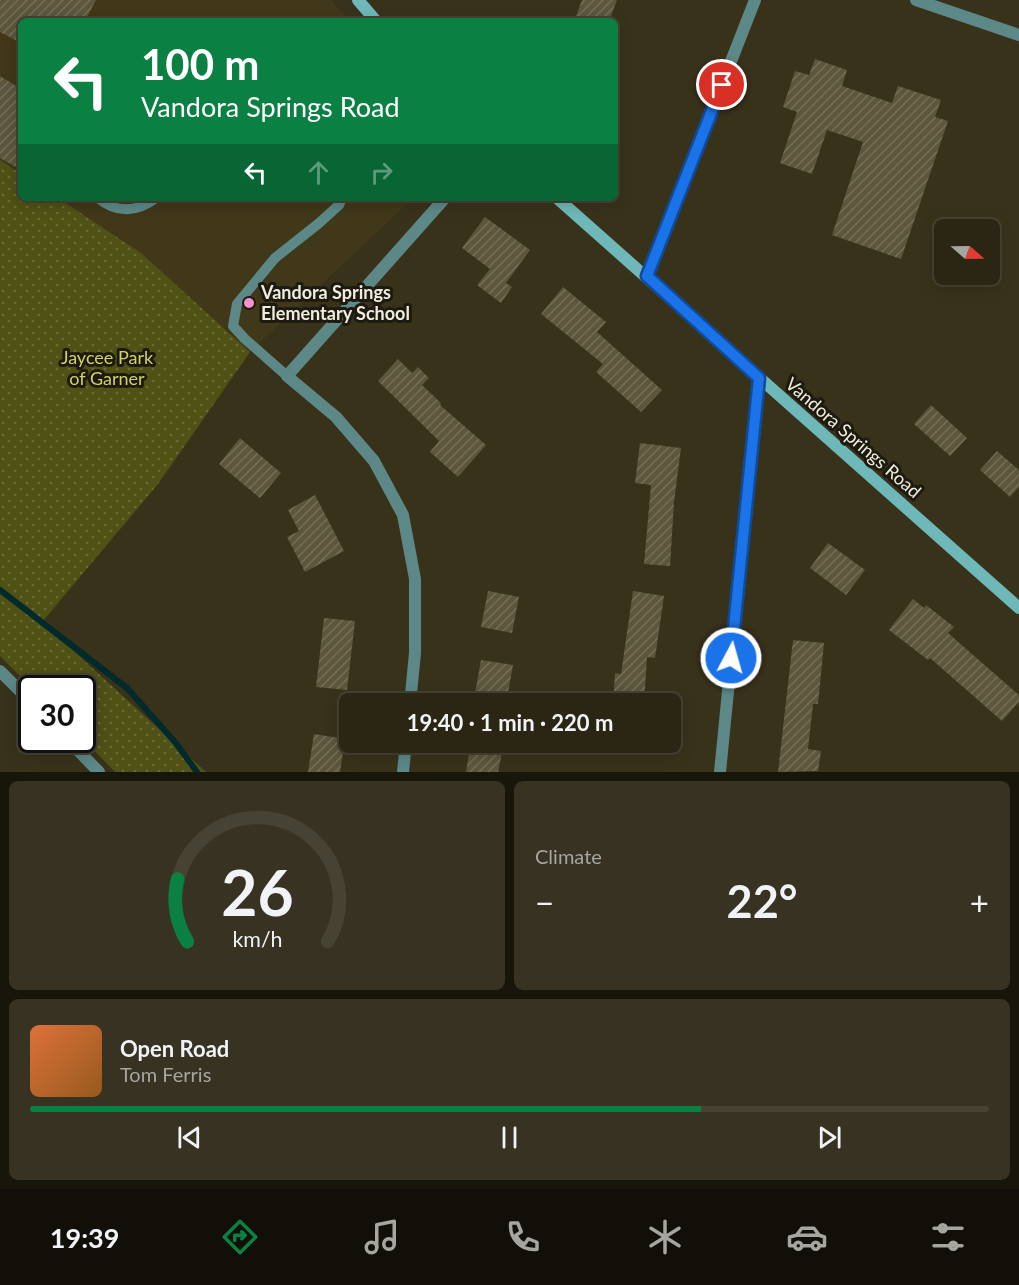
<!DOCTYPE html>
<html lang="en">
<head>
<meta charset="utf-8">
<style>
  :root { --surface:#2b2614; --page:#373222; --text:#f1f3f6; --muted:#a6a5a0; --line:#474334; --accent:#0b8043 }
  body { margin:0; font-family:Lato,sans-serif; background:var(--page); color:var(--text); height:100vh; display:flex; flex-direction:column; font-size:22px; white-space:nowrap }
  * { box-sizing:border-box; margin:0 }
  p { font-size:20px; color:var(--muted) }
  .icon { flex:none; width:33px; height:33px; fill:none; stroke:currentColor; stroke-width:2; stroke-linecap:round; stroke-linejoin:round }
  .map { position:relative; height:772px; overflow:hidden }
  .side { display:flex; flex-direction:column; gap:9px; padding:9px; background:#18150b; flex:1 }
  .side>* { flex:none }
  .guide { position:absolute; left:18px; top:18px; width:600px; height:183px; border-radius:9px; box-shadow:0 3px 15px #0003,0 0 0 2px var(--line); background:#0b8043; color:#fff; overflow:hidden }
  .needle { width:39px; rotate:110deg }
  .tools { position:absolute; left:934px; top:219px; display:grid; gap:12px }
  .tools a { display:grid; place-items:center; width:66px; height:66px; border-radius:9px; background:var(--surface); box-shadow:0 3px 15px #0003,0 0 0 2px var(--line); font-size:30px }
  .speed { position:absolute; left:18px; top:675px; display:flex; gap:12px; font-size:30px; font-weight:700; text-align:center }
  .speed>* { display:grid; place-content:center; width:78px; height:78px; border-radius:50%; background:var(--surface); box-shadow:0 3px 15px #0003,0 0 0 2px var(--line); line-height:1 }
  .speed .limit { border:3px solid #111; border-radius:9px; background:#fff; color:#111 }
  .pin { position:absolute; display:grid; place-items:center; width:51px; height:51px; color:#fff; margin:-26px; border:3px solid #fff; border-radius:50%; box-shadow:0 2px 6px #0007 }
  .me { position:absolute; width:66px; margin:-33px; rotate:6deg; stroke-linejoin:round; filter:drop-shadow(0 0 4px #0008) }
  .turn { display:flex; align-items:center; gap:21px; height:126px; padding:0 24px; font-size:27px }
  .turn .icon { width:78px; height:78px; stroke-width:2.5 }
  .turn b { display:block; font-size:42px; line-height:51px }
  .lanes { display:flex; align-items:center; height:57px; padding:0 24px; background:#0003; justify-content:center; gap:30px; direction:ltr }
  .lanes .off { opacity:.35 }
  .big { font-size:45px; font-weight:700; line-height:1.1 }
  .side .card { flex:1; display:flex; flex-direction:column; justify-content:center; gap:9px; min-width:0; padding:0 21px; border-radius:9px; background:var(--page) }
  .side .dial { align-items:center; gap:0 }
  .dial svg { height:156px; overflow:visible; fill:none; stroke:var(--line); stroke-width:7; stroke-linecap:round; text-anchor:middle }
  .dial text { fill:var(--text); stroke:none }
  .song { display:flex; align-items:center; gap:18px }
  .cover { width:72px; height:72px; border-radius:9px; background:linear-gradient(135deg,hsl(20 70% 55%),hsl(30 70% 35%)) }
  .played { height:6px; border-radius:3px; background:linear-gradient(90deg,var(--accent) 70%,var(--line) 70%) }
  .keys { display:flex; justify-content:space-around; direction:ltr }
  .heat { display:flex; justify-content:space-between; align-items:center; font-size:33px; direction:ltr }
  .side .tiles { flex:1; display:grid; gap:9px; grid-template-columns:1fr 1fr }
  .card:last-child { grid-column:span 2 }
  .trip { position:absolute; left:339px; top:693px; width:342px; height:60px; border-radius:9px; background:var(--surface); box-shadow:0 3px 15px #0003,0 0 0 2px var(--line); font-weight:700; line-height:60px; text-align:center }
  .dock { display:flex; height:96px; justify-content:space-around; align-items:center; background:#110f08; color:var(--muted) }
  .dock .icon { width:42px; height:42px }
  .dock .current { color:var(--accent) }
  .dock b { font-size:27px; color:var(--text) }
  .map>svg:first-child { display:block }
</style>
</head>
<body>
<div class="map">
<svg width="1019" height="772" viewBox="0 0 1019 772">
  <defs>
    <pattern id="park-dots" width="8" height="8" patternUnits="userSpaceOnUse" patternTransform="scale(1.5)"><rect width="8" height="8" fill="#505114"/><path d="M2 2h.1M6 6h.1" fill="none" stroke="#6a6a36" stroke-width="1.8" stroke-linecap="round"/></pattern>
    <pattern id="building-hatch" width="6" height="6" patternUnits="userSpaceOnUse" patternTransform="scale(1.5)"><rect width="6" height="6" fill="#5d563d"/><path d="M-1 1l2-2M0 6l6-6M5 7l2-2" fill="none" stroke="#756e59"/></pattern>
  </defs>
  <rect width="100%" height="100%" fill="#39321b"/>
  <path fill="#413819" d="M0 0H331L349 21H21V174L0 160Z
    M58 198H413L250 352 141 253Z"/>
  <path fill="url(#park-dots)" d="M0 160 21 174V198H58L141 253 250 352 158 484 42 622 206 772H115L83 739 82 688H32L0 656Z"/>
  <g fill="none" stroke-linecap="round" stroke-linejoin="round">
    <path stroke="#012a2c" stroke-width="6" d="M0 590 127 688 175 742 197 772"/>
  </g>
  <path fill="url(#building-hatch)" d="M0 0H96L85 21H21V43L0 32Z
    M582 0H617L609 21H574Z
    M815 59 847 70 842 86 892 103 898 86 941 100 935 117 948 121 901 259 832 235 863 142 827 130 812 174 780 163 797 112 783 107 795 71 809 75Z
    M0 76 21 89V170L0 158Z
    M485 217 530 250 506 283 512 287 501 303 477 285 490 269 462 248Z
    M563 287 606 322 597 332 662 390 641 412 596 372 603 364 541 314Z
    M398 359 412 373 418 367 429 378 422 385 441 403 440 405 486 445 458 477 430 452 439 441 378 381Z
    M931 405 967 438 950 456 914 424Z
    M240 438 281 473 260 498 219 464Z
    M640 443 681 448 674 502 670 566 644 564 651 485 635 483Z
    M997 451 1019 470V487L1010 497 980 470Z
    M315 495 344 551 305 572 287 537 299 531 288 510Z
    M828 543 865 570 846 595 810 568Z
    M488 591 519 597 512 633 481 627Z
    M633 591 664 596 655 658 647 657 644 704H613L615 673 621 674Z
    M913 599 924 608 926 605 954 627 948 633 1019 695V702L1002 721 930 658 928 660 889 630Z
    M324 618 355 621 347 690 316 687Z
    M793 640 824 643 818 704H813L808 749 821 751 818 771 778 772Z
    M481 660 513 665 506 704H473Z
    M314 734 345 739 340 772H308Z
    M470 748 502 753 498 772H466Z"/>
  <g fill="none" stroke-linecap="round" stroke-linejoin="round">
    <path stroke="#5c8888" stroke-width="10" d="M98 198C117 214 137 212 156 198
      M287 376 245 339 233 326 237 304 275 258 318 224 339 205 342 198"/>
    <path stroke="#5c8888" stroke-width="12" d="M916 0 1019 35
      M647 276 755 0
      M0 671 32 703
      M410 704 415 653V579L403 515 374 461 336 417 287 376 445 198
      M68 740 99 772
      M403 772 406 742
      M720 772 759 378"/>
    <path stroke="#6fb8b9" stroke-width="12" d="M358 0 376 21
      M557 198 1019 608"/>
  </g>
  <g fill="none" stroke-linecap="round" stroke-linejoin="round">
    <defs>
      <path id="route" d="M722 85 647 276 759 378 731 658"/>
    </defs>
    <use href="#route" stroke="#114b97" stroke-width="15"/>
    <use href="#route" stroke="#1a73e8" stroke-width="10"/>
  </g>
  <circle fill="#f890cc" stroke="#1d1a10" stroke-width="2" cx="249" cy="303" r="6"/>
  <g text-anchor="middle" stroke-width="6" stroke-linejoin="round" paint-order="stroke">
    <g font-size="18" font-weight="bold" fill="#f1ecde" stroke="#1d1a10" text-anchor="start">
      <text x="261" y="299">Vandora Springs<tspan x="261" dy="21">Elementary School</tspan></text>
    </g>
    <g font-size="18" fill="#d0d361" stroke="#1d1a10">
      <text x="107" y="364">Jaycee Park<tspan x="107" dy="21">of Garner</tspan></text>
    </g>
    <g font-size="18" fill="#f1ecde" stroke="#1d1a10">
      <text transform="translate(853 438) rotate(41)" y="6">Vandora Springs Road</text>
    </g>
  </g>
</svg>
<div class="tools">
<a><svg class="needle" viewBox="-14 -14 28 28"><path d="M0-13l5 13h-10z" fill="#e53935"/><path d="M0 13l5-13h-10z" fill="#a6a5a0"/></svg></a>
</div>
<div class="speed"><div class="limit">30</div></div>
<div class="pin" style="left:722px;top:85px;background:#d93025"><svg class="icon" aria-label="arrive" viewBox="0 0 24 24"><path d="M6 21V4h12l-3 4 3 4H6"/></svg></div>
<svg class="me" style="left:731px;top:658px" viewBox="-20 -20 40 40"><circle r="17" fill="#1a73e8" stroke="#fff" stroke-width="3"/><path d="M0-11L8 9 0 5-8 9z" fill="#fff"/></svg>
<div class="trip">19:40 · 1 min · 220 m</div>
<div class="guide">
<div class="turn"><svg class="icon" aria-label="left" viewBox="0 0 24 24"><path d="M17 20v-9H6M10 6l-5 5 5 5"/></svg><div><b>100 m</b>Vandora Springs Road</div></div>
<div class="lanes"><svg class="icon" aria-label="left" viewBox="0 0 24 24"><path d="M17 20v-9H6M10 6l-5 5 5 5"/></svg><svg class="icon off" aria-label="ahead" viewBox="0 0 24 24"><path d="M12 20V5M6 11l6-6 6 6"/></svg><svg class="icon off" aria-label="right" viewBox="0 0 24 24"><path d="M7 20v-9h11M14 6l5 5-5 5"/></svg></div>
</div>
</div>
<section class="side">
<div class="tiles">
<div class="card dial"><svg viewBox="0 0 100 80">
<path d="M14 69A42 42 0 1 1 86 69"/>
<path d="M14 69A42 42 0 0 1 9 37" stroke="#0b8043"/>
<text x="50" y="56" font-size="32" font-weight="700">26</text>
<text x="50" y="72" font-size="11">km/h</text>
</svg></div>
<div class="card"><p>Climate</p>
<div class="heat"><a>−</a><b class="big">22°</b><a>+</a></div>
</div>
<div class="card">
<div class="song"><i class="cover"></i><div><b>Open Road</b><p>Tom Ferris</p></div></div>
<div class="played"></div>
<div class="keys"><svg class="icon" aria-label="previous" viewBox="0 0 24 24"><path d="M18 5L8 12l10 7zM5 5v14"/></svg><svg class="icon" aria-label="pause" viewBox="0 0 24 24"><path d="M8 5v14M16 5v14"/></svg><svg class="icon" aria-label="next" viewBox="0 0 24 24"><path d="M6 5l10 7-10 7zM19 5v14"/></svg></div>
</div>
</div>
</section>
<nav class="dock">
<b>19:39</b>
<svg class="icon current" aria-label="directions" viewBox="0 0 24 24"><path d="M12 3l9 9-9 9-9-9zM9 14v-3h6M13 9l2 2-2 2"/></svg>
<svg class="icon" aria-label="music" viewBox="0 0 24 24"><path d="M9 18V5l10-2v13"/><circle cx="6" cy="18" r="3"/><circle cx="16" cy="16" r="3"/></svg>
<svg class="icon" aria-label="phone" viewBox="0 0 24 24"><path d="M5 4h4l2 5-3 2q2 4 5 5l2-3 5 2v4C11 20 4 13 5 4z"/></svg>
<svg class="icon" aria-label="climate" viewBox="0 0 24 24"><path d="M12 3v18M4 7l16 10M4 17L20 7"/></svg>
<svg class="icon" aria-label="car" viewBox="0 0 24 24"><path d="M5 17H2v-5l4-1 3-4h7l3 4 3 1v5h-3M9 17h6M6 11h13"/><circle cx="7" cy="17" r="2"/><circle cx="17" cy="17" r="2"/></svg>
<svg class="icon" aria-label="filters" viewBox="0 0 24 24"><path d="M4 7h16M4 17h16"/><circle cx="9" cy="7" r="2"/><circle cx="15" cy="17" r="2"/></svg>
</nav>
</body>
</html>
